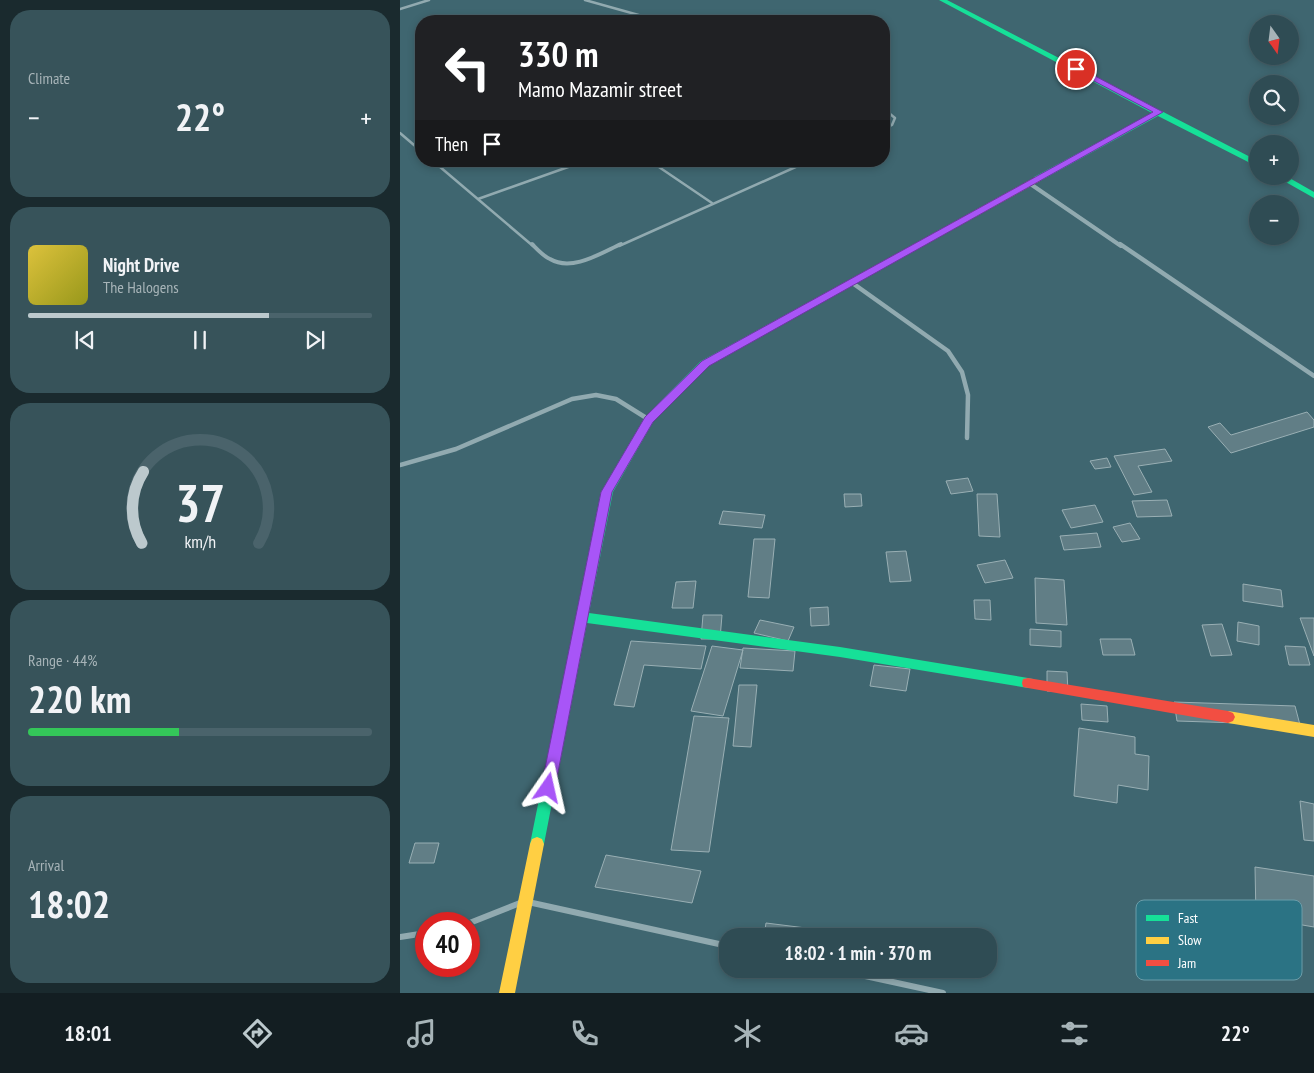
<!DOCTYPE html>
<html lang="en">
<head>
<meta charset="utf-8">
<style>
  :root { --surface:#2f4c54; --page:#37535a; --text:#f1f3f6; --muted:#a7b4b8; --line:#4a636b; --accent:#bcc9cd }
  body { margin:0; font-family:"PT Sans Narrow",sans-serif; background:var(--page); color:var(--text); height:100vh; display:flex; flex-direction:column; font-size:19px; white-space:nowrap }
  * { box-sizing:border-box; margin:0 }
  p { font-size:16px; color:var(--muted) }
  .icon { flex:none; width:28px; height:28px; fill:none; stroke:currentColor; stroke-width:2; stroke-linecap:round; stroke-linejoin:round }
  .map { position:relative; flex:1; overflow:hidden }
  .panel { display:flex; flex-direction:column; gap:10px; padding:10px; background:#1a2a2e; width:400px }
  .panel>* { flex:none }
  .hud { position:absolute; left:15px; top:15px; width:475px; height:152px; border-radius:20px; box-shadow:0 2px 8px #0003,0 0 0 1px var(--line); background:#202124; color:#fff; overflow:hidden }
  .needle { width:32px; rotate:166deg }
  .tools { position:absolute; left:849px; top:15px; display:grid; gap:10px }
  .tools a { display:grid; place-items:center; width:50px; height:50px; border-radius:50%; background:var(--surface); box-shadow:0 2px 8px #0003,0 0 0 1px var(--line); font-size:25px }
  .speed { position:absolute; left:15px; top:912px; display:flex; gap:10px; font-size:25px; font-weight:700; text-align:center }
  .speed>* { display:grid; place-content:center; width:65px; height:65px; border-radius:50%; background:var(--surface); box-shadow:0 2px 8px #0003,0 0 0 1px var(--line); line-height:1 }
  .speed .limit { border:8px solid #d22; background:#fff; color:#111 }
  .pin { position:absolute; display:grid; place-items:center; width:42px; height:42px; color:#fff; margin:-21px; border:2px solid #fff; border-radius:50%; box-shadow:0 1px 5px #0007 }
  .me { position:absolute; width:55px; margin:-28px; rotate:11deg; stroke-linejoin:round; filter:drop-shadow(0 0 4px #0008) }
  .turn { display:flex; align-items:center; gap:18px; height:105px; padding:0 20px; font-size:22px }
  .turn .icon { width:65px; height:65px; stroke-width:2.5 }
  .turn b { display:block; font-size:35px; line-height:42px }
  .then { display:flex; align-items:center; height:48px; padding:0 20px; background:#0003; gap:10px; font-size:19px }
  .big { font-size:38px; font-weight:800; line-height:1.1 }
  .panel .card { flex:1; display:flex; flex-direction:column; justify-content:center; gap:8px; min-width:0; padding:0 18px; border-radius:20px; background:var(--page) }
  .panel .dial { align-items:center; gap:0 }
  .dial svg { height:130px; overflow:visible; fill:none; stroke:var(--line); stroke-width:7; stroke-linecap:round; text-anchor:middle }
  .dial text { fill:var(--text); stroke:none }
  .song { display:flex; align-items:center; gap:15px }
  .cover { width:60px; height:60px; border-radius:8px; background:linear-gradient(135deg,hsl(50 70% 55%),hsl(60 70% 35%)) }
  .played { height:5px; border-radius:2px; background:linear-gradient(90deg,var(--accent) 70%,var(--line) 70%) }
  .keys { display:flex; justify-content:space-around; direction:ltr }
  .heat { display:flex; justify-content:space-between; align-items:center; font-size:28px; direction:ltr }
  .charge { height:8px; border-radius:4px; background:linear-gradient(90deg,#34c759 44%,var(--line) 0) }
  .trip { position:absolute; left:319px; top:928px; width:278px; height:50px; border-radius:20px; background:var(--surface); box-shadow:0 2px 8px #0003,0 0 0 1px var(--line); font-weight:800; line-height:50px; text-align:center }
  .tabs { display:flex; height:80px; justify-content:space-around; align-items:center; background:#131e22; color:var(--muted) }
  .tabs .icon { width:35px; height:35px }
  .tabs .current { color:var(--accent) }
  .tabs b { font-size:22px; color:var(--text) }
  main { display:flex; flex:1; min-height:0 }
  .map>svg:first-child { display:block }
</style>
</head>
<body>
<main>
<section class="panel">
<div class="card"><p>Climate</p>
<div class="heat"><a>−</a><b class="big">22°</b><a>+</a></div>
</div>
<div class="card">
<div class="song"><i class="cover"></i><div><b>Night Drive</b><p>The Halogens</p></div></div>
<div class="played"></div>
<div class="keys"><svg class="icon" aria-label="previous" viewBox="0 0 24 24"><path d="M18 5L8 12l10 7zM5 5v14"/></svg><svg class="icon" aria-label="pause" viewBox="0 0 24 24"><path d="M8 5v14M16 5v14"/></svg><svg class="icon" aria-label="next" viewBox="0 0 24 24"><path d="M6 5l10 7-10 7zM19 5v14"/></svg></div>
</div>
<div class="card dial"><svg viewBox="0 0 100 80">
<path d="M14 69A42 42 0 1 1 86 69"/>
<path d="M14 69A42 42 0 0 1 15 25" stroke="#bcc9cd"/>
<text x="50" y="56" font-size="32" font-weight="700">37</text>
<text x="50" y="72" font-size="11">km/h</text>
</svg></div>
<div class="card"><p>Range · 44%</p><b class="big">220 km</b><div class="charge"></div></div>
<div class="card"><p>Arrival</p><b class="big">18:02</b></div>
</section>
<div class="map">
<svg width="914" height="993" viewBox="0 0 914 993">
  <rect width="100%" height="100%" fill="#3f6670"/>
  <path fill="#617e86" stroke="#99afb4" d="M907 412 914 420V427L831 453 808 427 820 423 831 435Z
    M765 449 772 461 738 466 752 492 734 495 714 456Z
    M707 458 711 467 695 469 690 461Z
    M568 478 573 491 551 494 546 481Z
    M444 494H461L462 506 445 507Z
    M577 494H597L600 537 579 536Z
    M767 500 772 516 737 517 732 501Z
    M695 505 703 522 671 528 662 510Z
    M323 511 365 515 362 528 319 524Z
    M730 523 740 539 722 542 713 527Z
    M697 533 701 547 664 550 660 536Z
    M354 539H375L369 598 348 597Z
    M506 551 511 581 490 582 486 552Z
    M605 560 613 578 585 583 577 565Z
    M635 578 664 580 667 625 636 623Z
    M296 581 293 608H272L276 582Z
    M843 584 881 590 883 607 843 601Z
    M574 600H590L591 620 575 619Z
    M428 607 429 625 411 626 410 608Z
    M303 615H322L320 639H301Z
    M900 618H914V656Z
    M360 620 394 627 388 641 354 633Z
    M838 622 859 626V645L837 641Z
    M822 624 832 655 811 656 802 625Z
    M630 629 661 631V647L630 645Z
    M700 639H731L735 655H703Z
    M231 641 306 646 301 669 244 665 234 707 214 705Z
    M312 646 343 650 323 716 291 711Z
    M885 646 905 647 910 665H889Z
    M343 648 395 651 393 671 340 668Z
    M474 665 510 669 506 691 470 686Z
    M647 671 667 672 668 692 647 691Z
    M339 685H357L351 747 333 746Z
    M774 702 895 706 900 725 777 721Z
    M681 704 707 706 708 722 682 720Z
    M294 716 329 718 309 852 271 850Z
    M679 728 735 737V754L749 756 748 790 718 785 717 803 674 796Z
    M900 801 914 804V841L904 840Z
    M15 843H39L34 863H9Z
    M206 855 301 871 292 903 195 887Z
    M855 867 914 876V927L856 917Z
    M366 923 430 931 429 936H364Z"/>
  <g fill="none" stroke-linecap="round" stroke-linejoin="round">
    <path stroke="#91aab0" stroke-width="2.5" d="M185 0 260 21
      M0 9 29 0
      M484 109 495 118 492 125 484 129
      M0 133 21 151
      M33 161 133 246
      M250 161 312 203
      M78 199 185 161
      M219 246 409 161"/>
    <path stroke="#91aab0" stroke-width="4" d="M132 244C137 249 143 256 150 259 172 272 201 253 221 244"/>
    <path stroke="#91aab0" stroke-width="4" d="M629 183 721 246"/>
    <path stroke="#91aab0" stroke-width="4.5" d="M720 244 914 376
      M451 282 548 351 562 372 568 395 567 438
      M0 465 56 449 172 399 196 395 216 399 248 419"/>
    <path stroke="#91aab0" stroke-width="6" d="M128 902 328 946
      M67 924 120 903
      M0 937 26 933
      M433 969 543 993"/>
    <path fill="#16e098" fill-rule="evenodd" d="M539 0H547L858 161V167L758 116 640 181H634V177L752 113Z
      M875 176H886L914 192V198Z
      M404 305 409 308 407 310 309 365 253 422 213 492 189 613 440 647 628 678 633 679 634 683 633 687 628 688 440 657 187 623 144 844 142 849 137 851 132 849 130 844 201 492 245 417 301 361Z"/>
    <path fill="#ffcf43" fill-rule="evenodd" d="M637 176 640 177V181L407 310 404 311 399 308Z
      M828 711 914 725V737L828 723 823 721 821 717 823 713Z
      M137 837 142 839 144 844 115 993H99L130 844 132 839Z"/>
    <path fill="#f24e42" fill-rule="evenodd" d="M628 678 828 711 833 713 835 717 833 721 828 723 628 688 623 687 622 683 623 679Z"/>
  </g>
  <path fill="#a855f7" stroke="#6d37a1" d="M673 67H678L763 112 309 366 253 422 212 492 155 788 153 792 148 794 143 792 141 788 201 492 245 417 302 361 753 112 673 70Z"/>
  <rect x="736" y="900" width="166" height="80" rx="8" fill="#2b7384" stroke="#6b9da9" stroke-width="1"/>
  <rect x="746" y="915" width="23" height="6" fill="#16e098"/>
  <rect x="746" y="937" width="23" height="7" fill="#ffcf43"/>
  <rect x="746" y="960" width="23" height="6" fill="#f24e42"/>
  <g font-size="14" fill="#fff">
    <text x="778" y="923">Fast</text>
    <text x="778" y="945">Slow</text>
    <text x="778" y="968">Jam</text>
  </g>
</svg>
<div class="tools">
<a><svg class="needle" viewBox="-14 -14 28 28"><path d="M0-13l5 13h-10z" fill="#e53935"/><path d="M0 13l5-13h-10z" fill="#a7b4b8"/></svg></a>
<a><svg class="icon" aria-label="search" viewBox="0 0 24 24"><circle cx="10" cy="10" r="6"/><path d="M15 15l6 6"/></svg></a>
<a>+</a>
<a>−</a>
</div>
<div class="speed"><div class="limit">40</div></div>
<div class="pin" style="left:676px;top:69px;background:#d93025"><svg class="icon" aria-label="arrive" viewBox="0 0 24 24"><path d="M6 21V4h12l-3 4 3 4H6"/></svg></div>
<svg class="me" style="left:148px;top:788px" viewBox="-20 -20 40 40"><path d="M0-17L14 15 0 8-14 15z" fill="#a855f7" stroke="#fff" stroke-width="4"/></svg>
<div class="trip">18:02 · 1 min · 370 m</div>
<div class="hud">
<div class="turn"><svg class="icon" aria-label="left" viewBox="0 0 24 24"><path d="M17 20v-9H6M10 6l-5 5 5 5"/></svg><div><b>330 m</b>Mamo Mazamir street</div></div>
<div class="then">Then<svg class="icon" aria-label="arrive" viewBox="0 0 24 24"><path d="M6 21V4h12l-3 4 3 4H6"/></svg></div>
</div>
</div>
</main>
<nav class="tabs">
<b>18:01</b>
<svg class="icon current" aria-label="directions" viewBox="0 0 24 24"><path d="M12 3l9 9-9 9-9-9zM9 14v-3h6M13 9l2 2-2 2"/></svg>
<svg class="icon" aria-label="music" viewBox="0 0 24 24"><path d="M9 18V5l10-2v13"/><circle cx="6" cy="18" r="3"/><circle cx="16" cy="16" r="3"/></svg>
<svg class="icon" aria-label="phone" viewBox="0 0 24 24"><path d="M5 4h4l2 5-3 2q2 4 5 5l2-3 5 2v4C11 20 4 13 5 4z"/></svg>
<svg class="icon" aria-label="climate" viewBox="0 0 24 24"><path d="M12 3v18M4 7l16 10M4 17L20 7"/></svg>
<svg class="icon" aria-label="car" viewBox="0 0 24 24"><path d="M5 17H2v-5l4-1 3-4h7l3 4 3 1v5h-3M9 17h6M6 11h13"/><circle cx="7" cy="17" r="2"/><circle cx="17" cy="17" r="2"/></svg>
<svg class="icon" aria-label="filters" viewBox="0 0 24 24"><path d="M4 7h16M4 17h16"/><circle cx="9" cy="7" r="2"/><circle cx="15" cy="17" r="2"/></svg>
<b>22°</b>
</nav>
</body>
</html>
